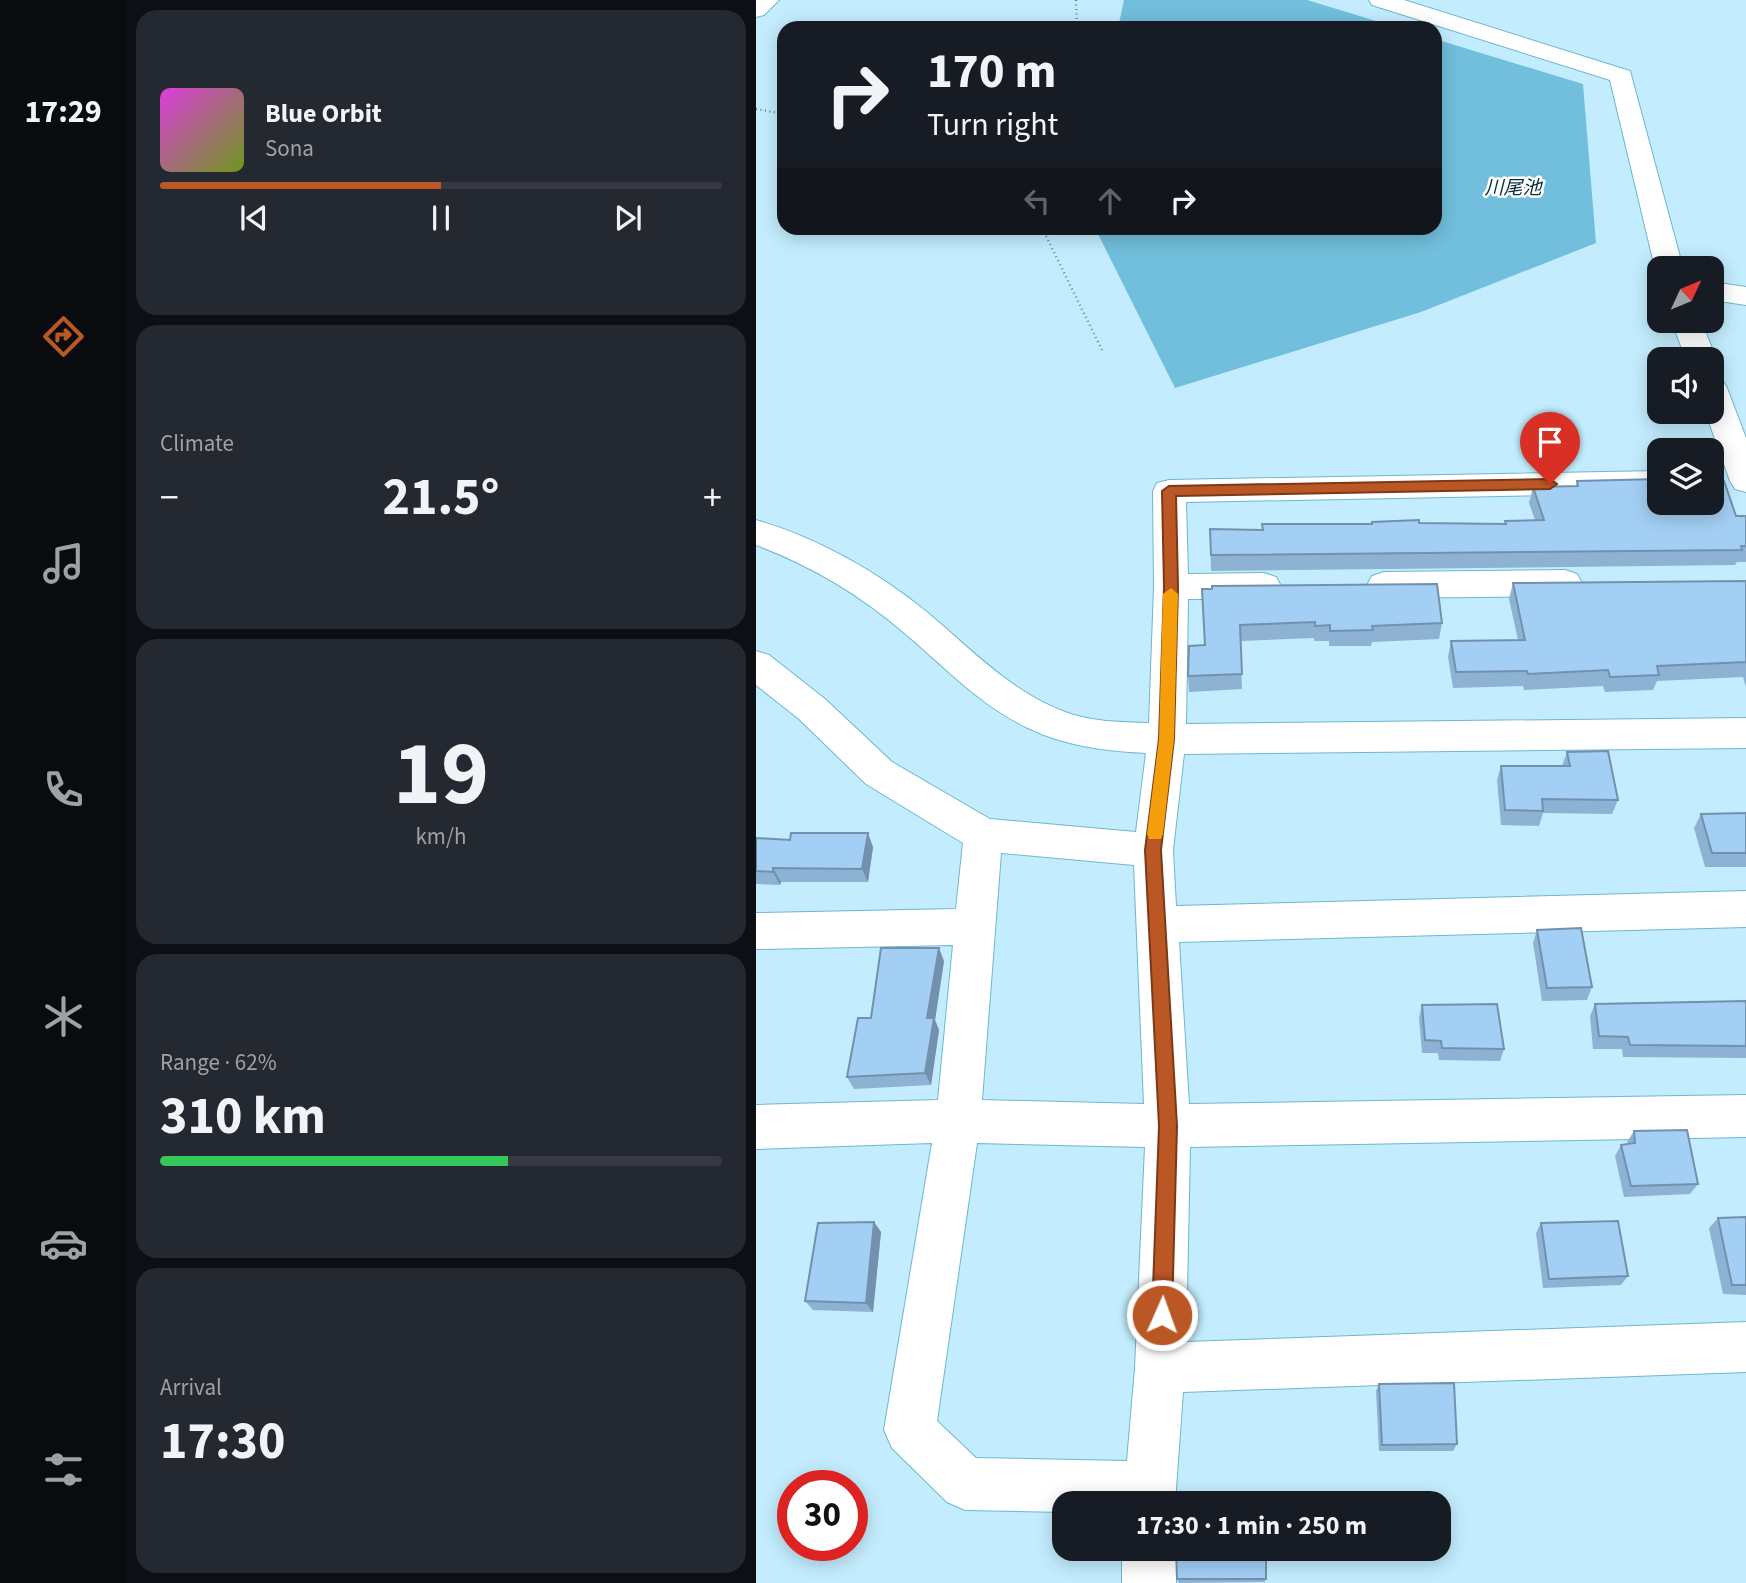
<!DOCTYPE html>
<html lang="en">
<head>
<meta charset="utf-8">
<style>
  :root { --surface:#171b24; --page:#242831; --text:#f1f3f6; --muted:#9ea1a6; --line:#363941; --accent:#bb5724 }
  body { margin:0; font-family:"Source Sans 3","Noto Sans JP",sans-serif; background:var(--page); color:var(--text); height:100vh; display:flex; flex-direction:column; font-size:26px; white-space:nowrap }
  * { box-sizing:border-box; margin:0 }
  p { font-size:23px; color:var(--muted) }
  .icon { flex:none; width:38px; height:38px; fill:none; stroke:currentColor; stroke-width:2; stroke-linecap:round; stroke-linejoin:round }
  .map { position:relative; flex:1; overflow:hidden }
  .panel { display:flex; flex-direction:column; gap:10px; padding:10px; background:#0d0f14; width:630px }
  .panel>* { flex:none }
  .top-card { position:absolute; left:21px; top:21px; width:665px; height:214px; border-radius:21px; box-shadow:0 4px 18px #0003; background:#171b24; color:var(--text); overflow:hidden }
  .needle { width:46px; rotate:46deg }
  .buttons { position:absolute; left:891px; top:256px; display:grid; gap:14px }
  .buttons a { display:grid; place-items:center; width:77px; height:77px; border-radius:14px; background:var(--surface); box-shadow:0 4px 18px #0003; font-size:35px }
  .speed { position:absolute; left:21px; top:1470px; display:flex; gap:14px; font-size:35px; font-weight:700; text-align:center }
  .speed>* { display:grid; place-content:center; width:91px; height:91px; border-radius:50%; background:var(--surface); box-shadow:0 4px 18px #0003; line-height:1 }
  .speed .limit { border:10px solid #d22; background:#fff; color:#111 }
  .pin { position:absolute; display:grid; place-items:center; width:60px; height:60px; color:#fff; margin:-72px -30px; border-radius:50% 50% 50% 0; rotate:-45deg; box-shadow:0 0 7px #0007 }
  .pin .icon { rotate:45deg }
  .me { position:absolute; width:77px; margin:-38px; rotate:2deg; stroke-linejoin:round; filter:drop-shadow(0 0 5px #0008) }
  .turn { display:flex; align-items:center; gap:24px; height:147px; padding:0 35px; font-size:32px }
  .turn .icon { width:91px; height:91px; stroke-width:2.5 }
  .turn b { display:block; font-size:49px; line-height:60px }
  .lanes { display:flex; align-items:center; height:66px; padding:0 35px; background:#0003; justify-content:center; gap:35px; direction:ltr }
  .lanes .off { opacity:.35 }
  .big { font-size:52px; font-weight:700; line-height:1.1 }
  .panel .tile { flex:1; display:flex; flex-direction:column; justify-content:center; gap:10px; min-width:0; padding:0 24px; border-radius:21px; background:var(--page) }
  .panel .dial { align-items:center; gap:0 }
  .dial b { font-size:91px; line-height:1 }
  .song { display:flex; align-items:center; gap:21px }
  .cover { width:84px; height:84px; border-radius:10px; background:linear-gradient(135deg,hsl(300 70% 55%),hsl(80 70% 35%)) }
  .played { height:7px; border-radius:4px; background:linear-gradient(90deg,var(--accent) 50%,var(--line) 50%) }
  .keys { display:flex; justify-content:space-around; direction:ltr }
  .heat { display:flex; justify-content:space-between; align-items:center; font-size:38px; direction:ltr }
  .charge { height:10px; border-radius:5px; background:linear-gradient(90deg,#34c759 62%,var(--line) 0) }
  .trip { position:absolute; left:296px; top:1491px; width:399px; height:70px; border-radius:21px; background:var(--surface); box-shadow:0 4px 18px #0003; font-weight:700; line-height:70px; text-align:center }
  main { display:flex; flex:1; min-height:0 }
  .tab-bar { display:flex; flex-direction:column; width:126px; justify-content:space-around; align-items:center; background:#090b0e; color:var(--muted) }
  .tab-bar .icon { width:49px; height:49px }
  .tab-bar .selected { color:var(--accent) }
  .tab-bar b { font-size:32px; color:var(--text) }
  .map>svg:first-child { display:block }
</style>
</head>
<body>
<main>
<nav class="tab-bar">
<b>17:29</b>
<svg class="icon selected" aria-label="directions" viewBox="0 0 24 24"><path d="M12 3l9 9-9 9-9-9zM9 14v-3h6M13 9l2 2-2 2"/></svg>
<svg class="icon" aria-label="music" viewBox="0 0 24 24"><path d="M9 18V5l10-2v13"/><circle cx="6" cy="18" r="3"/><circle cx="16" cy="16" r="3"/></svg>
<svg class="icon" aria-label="phone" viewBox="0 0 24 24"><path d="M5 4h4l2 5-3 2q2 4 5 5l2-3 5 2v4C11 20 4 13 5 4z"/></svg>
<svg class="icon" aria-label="climate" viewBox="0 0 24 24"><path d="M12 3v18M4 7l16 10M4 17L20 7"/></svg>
<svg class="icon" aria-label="car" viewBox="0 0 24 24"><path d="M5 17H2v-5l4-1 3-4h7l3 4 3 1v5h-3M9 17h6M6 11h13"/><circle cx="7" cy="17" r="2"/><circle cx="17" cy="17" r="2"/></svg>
<svg class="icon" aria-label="filters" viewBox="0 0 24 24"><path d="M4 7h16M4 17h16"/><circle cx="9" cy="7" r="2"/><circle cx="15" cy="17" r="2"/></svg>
</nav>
<section class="panel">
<div class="tile">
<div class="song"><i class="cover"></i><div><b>Blue Orbit</b><p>Sona</p></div></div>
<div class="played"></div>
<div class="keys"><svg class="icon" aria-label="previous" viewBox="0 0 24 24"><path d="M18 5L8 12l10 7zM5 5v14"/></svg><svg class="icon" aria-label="pause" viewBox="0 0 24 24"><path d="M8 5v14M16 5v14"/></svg><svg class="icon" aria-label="next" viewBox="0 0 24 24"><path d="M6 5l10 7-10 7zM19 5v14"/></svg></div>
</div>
<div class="tile"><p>Climate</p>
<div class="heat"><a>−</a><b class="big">21.5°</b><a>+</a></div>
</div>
<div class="tile dial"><b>19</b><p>km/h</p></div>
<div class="tile"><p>Range · 62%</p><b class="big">310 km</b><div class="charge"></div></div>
<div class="tile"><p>Arrival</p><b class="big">17:30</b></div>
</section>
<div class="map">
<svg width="990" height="1583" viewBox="0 0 990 1583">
  <rect width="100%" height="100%" fill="#c3edfe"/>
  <path fill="#71bfdc" d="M368 0H551L643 28H362Z
    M679 39 827 84 840 243 665 312 419 388 339 228H679Z"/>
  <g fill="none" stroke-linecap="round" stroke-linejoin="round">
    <defs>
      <path id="minor" d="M613 0H648L874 71 927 268H903V274L899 268 854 80 616 5Z
        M956 282 990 287V305L956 300Z
        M915 320H945L960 359 956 366V359H930Z
        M956 378 967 381 971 388 990 438V492L979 489 974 481 949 411H956Z
        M903 471V493L430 502 432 574 508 573 520 577 525 586 520 595 508 599H432L430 724 990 718V748L428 754 417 850 420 906 990 891V927L423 942 433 1104 990 1095V1137L434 1147 430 1342 990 1322V1372L427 1392 419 1503H308V1512L209 1510 191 1502 136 1448 128 1430 176 1143 0 1149V1105L182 1100 197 945 0 949V913L200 909 207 843 110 784 43 719 0 685V651L13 655 69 699 136 762 234 819 380 832 390 753C349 751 309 746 272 728 223 705 187 665 146 631 103 594 53 565 0 545V520C62 538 122 572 172 613 215 649 255 692 309 712 335 722 365 722 393 723L398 587 397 491 401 483 413 480ZM245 853 378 865 388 1104 226 1100ZM221 1143 389 1147 379 1368 371 1461 220 1458 181 1421Z
        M809 570 821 574 826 583 821 592 809 596 628 598 616 594 611 585 616 576 628 572Z
        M366 1549H420V1583H366Z"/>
      <path id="major" d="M0 0H23L8 15 0 17Z"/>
    </defs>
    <use href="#minor" stroke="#6eb6d1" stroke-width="2"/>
    <use href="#major" stroke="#6eb6d1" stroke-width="2"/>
    <path stroke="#678a98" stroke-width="2.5" stroke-dasharray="1 3.5" stroke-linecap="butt" d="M320 0 321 28
      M0 109 28 114
      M286 228 347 352"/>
    <use href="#minor" fill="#fff" fill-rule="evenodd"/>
    <use href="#major" fill="#fff" fill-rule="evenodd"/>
  </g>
  <path fill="#8db2d3" d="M821 481 980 516H990V562H981L979 565 455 571 454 529 506 530 616 524V522L749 524V521L779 520 773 503 777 487H820Z
    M990 581V687L987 677 901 681 897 690 849 692 847 686 768 690 767 686 697 688 692 657 695 641 762 640 753 599 757 583Z
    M446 589 686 623 683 639 616 642 615 646H573V641H558V638L484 641 486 689 433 692 432 676 449 645Z
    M811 752 862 800 856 814 787 813 783 826 745 825 741 780 745 766H806Z
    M990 813V867H949L938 828 945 814Z
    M0 838 117 847 112 882H25L24 885 0 884Z
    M781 930 836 987 831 1000 786 1001 777 943Z
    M188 961 179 1020 183 1030 175 1085 98 1089 91 1077 115 1018Z
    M990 1001V1058L867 1057 866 1049H837L834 1016 839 1004Z
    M666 1005 748 1049 744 1061 683 1060 682 1053H666L663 1018Z
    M878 1131 942 1184 934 1194 868 1197 859 1156 865 1145 872 1144 871 1142Z
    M990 1217V1295L967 1294 953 1228 962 1218Z
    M118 1222 125 1232 117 1312 57 1310 49 1301Z
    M785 1223 872 1276 865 1285 787 1288 780 1233Z
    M623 1384 701 1444 697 1451H623L620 1391Z
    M510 1549 509 1582 423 1583 421 1579Z"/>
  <path fill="#7391ac" d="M112 833 117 847 112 882 106 869Z
    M17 868 25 882 24 885 17 872Z
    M183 948 188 961 179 1020 183 1030 175 1085 169 1073 171 1018Z
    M118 1222 125 1232 117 1312 110 1303Z"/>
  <path fill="#a4cff5" stroke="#7391ac" stroke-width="2" d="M903 479V502H956V479L957 482 968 481 980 516H990V546H985L986 550 455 555 454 529 507 530 506 524H616V522L663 520V523L750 524 749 521 788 520 777 487 822 486 821 481Z
    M990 581V662L901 666 903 675 854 677 852 670 772 674 771 671 700 672 695 641 769 640 757 583Z
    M681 584 686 623 616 626 617 630 574 631V625L559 626V622L484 625 486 674 432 676 433 646 449 645 446 589H456V586Z
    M852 751 862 800 786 799 787 811 749 810 745 766H814L811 752Z
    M990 813V853H956L945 814Z
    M35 833H112L106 869 17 868V872L0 871V838L34 840Z
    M825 928 836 987 791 988 781 930Z
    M125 948H183L171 1018H178L169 1073 91 1077 102 1018H115Z
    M990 1001V1046L874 1045 872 1037 843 1036 839 1004Z
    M741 1004 748 1049 686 1048 685 1041 669 1040 666 1005Z
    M931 1130 942 1184 875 1186 865 1145 879 1143 878 1131Z
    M990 1217V1285H976L962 1218Z
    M862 1221 872 1276 793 1279 785 1223Z
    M118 1222 110 1303 49 1301 62 1223Z
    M698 1383 701 1444 626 1445 623 1384Z
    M420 1549H510V1579H421Z"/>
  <path fill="#bb5724" stroke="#7a3917" stroke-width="2" d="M794 479 801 484 794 489 420 496 422 587 418 739 405 850 421 1126 416 1315 413 1322 406 1325 399 1322 396 1315 403 1126 389 850 403 739 408 587 406 491 413 486Z"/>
  <path fill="#f59e0b" d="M415 588 422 594 418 739 407 834 405 839H393L391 834 403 739 407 594Z"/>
  <g text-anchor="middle" stroke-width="5" stroke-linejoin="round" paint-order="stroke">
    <g font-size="19" font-style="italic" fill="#092f3c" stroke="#fff">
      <text x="757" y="194">川尾池</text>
    </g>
  </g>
</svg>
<div class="buttons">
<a><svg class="needle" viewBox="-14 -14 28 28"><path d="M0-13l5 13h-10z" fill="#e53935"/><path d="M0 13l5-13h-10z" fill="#9ea1a6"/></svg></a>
<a><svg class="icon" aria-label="sound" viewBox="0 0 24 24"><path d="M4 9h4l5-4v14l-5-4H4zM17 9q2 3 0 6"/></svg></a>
<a><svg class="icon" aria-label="layers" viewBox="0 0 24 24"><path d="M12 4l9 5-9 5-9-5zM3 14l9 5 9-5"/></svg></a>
</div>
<div class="speed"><div class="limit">30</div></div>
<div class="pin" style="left:794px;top:484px;background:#d93025"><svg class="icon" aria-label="arrive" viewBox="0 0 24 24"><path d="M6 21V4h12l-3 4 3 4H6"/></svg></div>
<svg class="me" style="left:406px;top:1315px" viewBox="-20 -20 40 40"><circle r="17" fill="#bb5724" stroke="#fff" stroke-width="3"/><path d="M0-11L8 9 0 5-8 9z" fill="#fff"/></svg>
<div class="trip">17:30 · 1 min · 250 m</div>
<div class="top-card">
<div class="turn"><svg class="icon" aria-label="right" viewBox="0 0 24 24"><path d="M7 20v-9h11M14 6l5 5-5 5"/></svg><div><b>170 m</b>Turn right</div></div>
<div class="lanes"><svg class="icon off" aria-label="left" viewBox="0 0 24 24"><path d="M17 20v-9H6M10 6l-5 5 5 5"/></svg><svg class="icon off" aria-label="ahead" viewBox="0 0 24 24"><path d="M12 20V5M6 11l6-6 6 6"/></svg><svg class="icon" aria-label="right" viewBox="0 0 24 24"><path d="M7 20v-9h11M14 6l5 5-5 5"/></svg></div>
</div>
</div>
</main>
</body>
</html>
